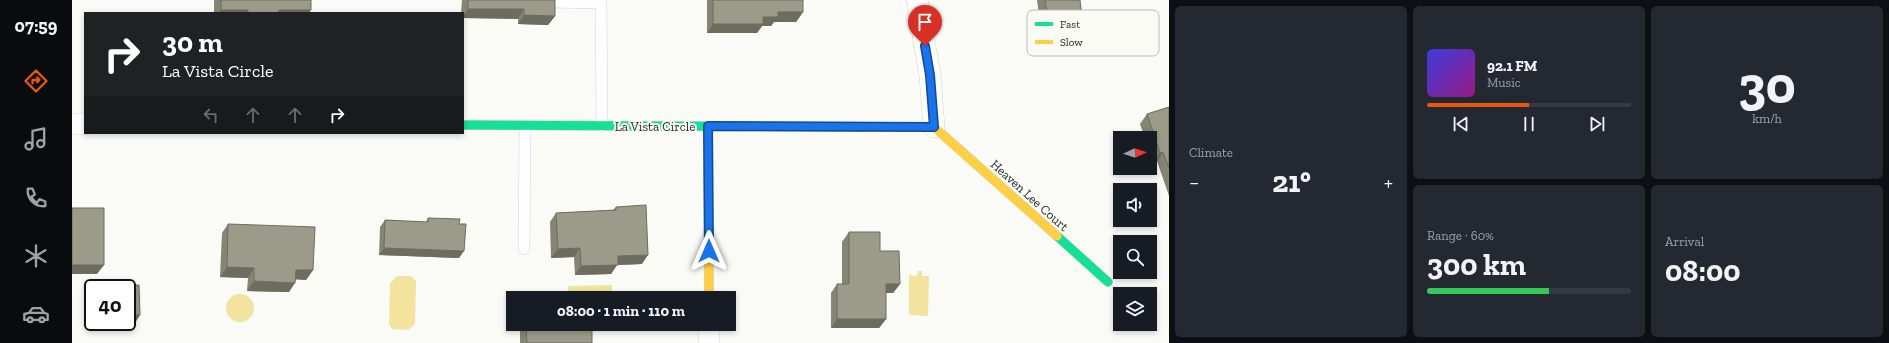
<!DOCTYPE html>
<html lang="en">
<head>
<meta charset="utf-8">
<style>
  :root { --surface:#171b24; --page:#242831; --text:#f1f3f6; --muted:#9ea1a6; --line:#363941; --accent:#ea580c }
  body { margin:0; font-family:"Zilla Slab",serif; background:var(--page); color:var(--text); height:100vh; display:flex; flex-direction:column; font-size:15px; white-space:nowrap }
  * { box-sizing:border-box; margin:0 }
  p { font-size:13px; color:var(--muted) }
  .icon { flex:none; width:22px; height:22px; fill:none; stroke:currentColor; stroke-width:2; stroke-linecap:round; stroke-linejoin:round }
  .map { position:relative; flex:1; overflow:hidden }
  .sheet { display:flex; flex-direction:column; gap:6px; padding:6px; background:#0d0f14; width:720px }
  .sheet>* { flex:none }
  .banner { position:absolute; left:12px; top:12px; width:380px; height:122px; border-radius:0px; box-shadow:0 2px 6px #0003; background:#202124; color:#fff; overflow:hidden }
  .needle { width:26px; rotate:86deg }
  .controls { position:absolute; left:1041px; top:131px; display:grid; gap:8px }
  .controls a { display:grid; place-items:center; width:44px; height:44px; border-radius:0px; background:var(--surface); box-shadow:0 2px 6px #0003; font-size:20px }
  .speed { position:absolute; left:12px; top:279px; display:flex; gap:8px; font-size:20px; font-weight:700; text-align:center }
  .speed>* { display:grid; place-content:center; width:52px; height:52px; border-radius:50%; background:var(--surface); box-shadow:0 2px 6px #0003; line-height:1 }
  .speed .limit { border:2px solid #111; border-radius:6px; background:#fff; color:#111 }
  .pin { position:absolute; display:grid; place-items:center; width:34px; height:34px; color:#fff; margin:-41px -17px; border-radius:50% 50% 50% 0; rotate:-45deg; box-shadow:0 0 4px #0007 }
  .pin .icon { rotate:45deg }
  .me { position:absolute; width:44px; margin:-22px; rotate:0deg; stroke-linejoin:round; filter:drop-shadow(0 0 3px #0008) }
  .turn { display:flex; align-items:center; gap:14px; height:84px; padding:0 12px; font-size:18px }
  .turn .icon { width:52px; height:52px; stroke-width:2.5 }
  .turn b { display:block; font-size:28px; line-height:34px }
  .lanes { display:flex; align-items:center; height:38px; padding:0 12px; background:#0003; justify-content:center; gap:20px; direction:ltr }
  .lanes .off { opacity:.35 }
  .big { font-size:30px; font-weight:700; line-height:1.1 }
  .sheet .widget { flex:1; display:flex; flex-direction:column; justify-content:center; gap:6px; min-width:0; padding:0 14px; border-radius:6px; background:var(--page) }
  .sheet .dial { align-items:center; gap:0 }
  .dial b { font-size:52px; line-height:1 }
  .song { display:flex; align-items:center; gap:12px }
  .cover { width:48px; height:48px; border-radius:6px; background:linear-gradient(135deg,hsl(240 70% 55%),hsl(310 70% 35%)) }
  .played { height:4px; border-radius:2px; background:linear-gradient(90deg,var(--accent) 50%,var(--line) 50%) }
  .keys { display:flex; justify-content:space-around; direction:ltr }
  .heat { display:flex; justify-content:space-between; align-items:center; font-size:22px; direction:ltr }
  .charge { height:6px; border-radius:3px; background:linear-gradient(90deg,#34c759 60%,var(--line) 0) }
  .sheet .tiles { flex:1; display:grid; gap:6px; grid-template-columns:repeat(3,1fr) }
  .widget:first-child { grid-row:span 2 }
  .trip { position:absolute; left:434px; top:291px; width:230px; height:40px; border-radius:0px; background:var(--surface); box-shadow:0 2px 6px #0003; font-weight:700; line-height:40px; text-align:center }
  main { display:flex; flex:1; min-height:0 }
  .dock { display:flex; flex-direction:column; width:72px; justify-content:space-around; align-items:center; background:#090b0e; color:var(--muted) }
  .dock .icon { width:28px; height:28px }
  .dock .active { color:var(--accent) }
  .dock b { font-size:18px; color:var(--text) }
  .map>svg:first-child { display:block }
</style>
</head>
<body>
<main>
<nav class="dock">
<b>07:59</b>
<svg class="icon active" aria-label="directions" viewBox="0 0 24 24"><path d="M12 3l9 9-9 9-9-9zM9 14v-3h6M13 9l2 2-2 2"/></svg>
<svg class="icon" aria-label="music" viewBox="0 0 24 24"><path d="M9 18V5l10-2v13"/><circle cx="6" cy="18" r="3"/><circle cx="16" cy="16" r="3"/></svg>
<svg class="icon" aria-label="phone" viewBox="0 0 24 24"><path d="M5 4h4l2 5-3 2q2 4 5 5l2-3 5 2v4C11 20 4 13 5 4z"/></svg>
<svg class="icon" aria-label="climate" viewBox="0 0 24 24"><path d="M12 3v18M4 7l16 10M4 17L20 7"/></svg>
<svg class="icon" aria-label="car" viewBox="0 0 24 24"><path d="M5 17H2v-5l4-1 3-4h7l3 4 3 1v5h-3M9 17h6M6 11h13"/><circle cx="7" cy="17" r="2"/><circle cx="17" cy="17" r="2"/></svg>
</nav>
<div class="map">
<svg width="1097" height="343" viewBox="0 0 1097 343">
  <rect width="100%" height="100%" fill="#fafaf7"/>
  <path fill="#f2e49e" d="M846 271H850V276H857L856 316 837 315V275L845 276Z
    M325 276H339L344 281 343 324 336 330 320 329 317 324 318 283Z
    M540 285V298H496V286Z
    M154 308a14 14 0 1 1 28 0a14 14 0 1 1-28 0Z"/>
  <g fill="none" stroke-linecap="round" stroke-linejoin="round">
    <defs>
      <path id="lane" d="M477 2 529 3 530 126
        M452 249 453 126"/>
      <path id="street" d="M845 0 858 75 862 127
        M0 124H13
        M637 324V343"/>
      <path id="fast" d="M391 125 795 127
        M985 236 1036 282"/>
      <path id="slow" d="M636 126 637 298
        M795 127H862L985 236"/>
    </defs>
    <use href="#lane" stroke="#d4d4d2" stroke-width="12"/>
    <use href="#street" stroke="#d4d4d2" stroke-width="22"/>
    <use href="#fast" stroke="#d4d4d2" stroke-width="10"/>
    <use href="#slow" stroke="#d4d4d2" stroke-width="10"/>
    <use href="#lane" stroke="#fefefe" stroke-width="11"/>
    <use href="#street" stroke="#fefefe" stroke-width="21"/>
    <use href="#fast" stroke="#16e098" stroke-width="9"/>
    <use href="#slow" stroke="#ffcf43" stroke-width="9"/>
  </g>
  <path fill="#868475" d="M142 0H239L237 13H142Z
    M390 0H483V16L476 25 446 24V19L391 18V13H389Z
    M635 0H731V12L724 22H702L699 26H690L685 33H635Z
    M965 0H1008L1004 26 969 31Z
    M1097 107V196L1085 161 1082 162 1078 152V138H1073L1068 124 1075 114Z
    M544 207 570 264 545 265 539 274 503 275 502 257 479 258 478 222 484 213 541 210Z
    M356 218 387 224V258L307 255 308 227 313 220 354 222Z
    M156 224 241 270 234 280 224 279 217 292 175 291 176 278 148 277 150 233Z
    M777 232 808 251 828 284 821 293H814V319L807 328H759V293L765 284H770V242Z
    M448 324H520V343H448Z"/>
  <path fill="#6d6c5f" d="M396 9H452L446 19 391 18V16Z
    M149 10H176L173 13H146Z
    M207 10H239L237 13H205Z
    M706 12H731L724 22H702L699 26H690L685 33H635L641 24 691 17Z
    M452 15 483 16 476 25 446 24Z
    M1010 17 1004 26 969 31 976 22Z
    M1091 152 1085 161 1082 162 1088 153Z
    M312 248 392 251 387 258 307 255Z
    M508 248 502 257 479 258 486 249Z
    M576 255 570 264 545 265 539 274 503 275 509 266 546 256Z
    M0 265H32L25 274H0Z
    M155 267 182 268 176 278 148 277Z
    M224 270H241L234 280 218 279Z
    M182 281 223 283 217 292 175 291Z
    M814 284H828L821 293H807Z
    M55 315H68L63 323 48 322H55Z
    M765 319H814L807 328H759Z"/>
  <path fill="#9c9a88" stroke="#6d6c5f" d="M149 0H239V10H207V13H176V10H149Z
    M396 0H483V16L452 15V9H396Z
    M641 0H731V12H706V17H691V24H641Z
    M973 0H1008L1010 17 976 22Z
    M1097 107V168L1091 152 1088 153 1075 114Z
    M574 205 576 255 546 256V265L509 266 508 248 486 249 484 213 544 210V207Z
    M0 208H32V265H0Z
    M356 218 388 219 387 224H394L392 251 312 248 313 220 356 222Z
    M156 224 243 227 241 270H224L223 283 182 281V268L155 267Z
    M777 232H808V251H827L828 284H814V319H765V284H777Z
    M67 285 68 315H55V288H47L46 286Z
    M454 324H520V343H455Z"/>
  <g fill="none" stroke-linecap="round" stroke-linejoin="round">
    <defs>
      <path id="route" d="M637 251 636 126 862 127 858 75 853 46"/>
    </defs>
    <use href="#route" stroke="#114b97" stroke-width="10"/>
    <use href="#route" stroke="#1a73e8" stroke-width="7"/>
  </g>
  <g text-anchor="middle" stroke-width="4" stroke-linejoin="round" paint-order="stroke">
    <g font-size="13" fill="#262624" stroke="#fbfbf6">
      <text x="583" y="131">La Vista Circle</text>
      <text transform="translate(958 195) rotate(42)" y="5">Heaven Lee Court</text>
    </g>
  </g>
  <rect x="955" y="10" width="132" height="46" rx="6" fill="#fbfbf6" stroke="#bbbbb7" stroke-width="1"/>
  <rect x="963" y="22" width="18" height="4" fill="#16e098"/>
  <rect x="963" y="40" width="18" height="4" fill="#ffcf43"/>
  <g font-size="11" fill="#262624">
    <text x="988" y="28">Fast</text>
    <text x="988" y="46">Slow</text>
  </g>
</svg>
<div class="controls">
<a><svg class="needle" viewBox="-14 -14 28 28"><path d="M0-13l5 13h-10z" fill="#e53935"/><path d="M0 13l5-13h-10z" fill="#9ea1a6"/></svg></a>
<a><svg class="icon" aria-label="sound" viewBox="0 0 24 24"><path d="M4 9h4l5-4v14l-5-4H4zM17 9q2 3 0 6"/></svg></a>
<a><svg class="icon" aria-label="search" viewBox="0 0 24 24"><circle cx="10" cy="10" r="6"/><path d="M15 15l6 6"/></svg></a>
<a><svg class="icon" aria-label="layers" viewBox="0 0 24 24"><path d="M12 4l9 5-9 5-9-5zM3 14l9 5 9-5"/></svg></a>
</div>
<div class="speed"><div class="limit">40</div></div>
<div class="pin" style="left:853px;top:46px;background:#d93025"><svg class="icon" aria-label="arrive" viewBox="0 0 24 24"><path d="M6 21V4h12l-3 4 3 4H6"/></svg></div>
<svg class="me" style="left:637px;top:251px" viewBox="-20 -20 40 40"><path d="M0-17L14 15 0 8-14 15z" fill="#1a73e8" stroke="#fff" stroke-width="4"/></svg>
<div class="trip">08:00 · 1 min · 110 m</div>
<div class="banner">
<div class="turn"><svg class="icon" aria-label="right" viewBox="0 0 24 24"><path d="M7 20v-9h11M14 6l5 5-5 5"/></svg><div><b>30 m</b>La Vista Circle</div></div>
<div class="lanes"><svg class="icon off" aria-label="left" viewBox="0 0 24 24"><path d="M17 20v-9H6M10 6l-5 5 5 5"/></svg><svg class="icon off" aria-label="ahead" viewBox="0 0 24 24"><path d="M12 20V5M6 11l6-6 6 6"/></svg><svg class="icon off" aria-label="ahead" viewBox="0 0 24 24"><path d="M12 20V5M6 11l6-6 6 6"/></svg><svg class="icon" aria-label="right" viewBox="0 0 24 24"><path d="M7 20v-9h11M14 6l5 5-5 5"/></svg></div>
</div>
</div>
<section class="sheet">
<div class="tiles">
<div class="widget"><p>Climate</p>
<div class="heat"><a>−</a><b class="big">21°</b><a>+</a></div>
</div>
<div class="widget">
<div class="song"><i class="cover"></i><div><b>92.1 FM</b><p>Music</p></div></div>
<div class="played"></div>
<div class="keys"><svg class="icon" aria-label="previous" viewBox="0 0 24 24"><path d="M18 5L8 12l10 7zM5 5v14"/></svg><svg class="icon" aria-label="pause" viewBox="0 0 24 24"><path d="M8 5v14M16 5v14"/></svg><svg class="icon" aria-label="next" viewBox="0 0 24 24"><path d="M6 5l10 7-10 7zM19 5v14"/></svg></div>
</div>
<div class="widget dial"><b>30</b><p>km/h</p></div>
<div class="widget"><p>Range · 60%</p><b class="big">300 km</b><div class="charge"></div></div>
<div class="widget"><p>Arrival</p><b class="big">08:00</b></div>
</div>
</section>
</main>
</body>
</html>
